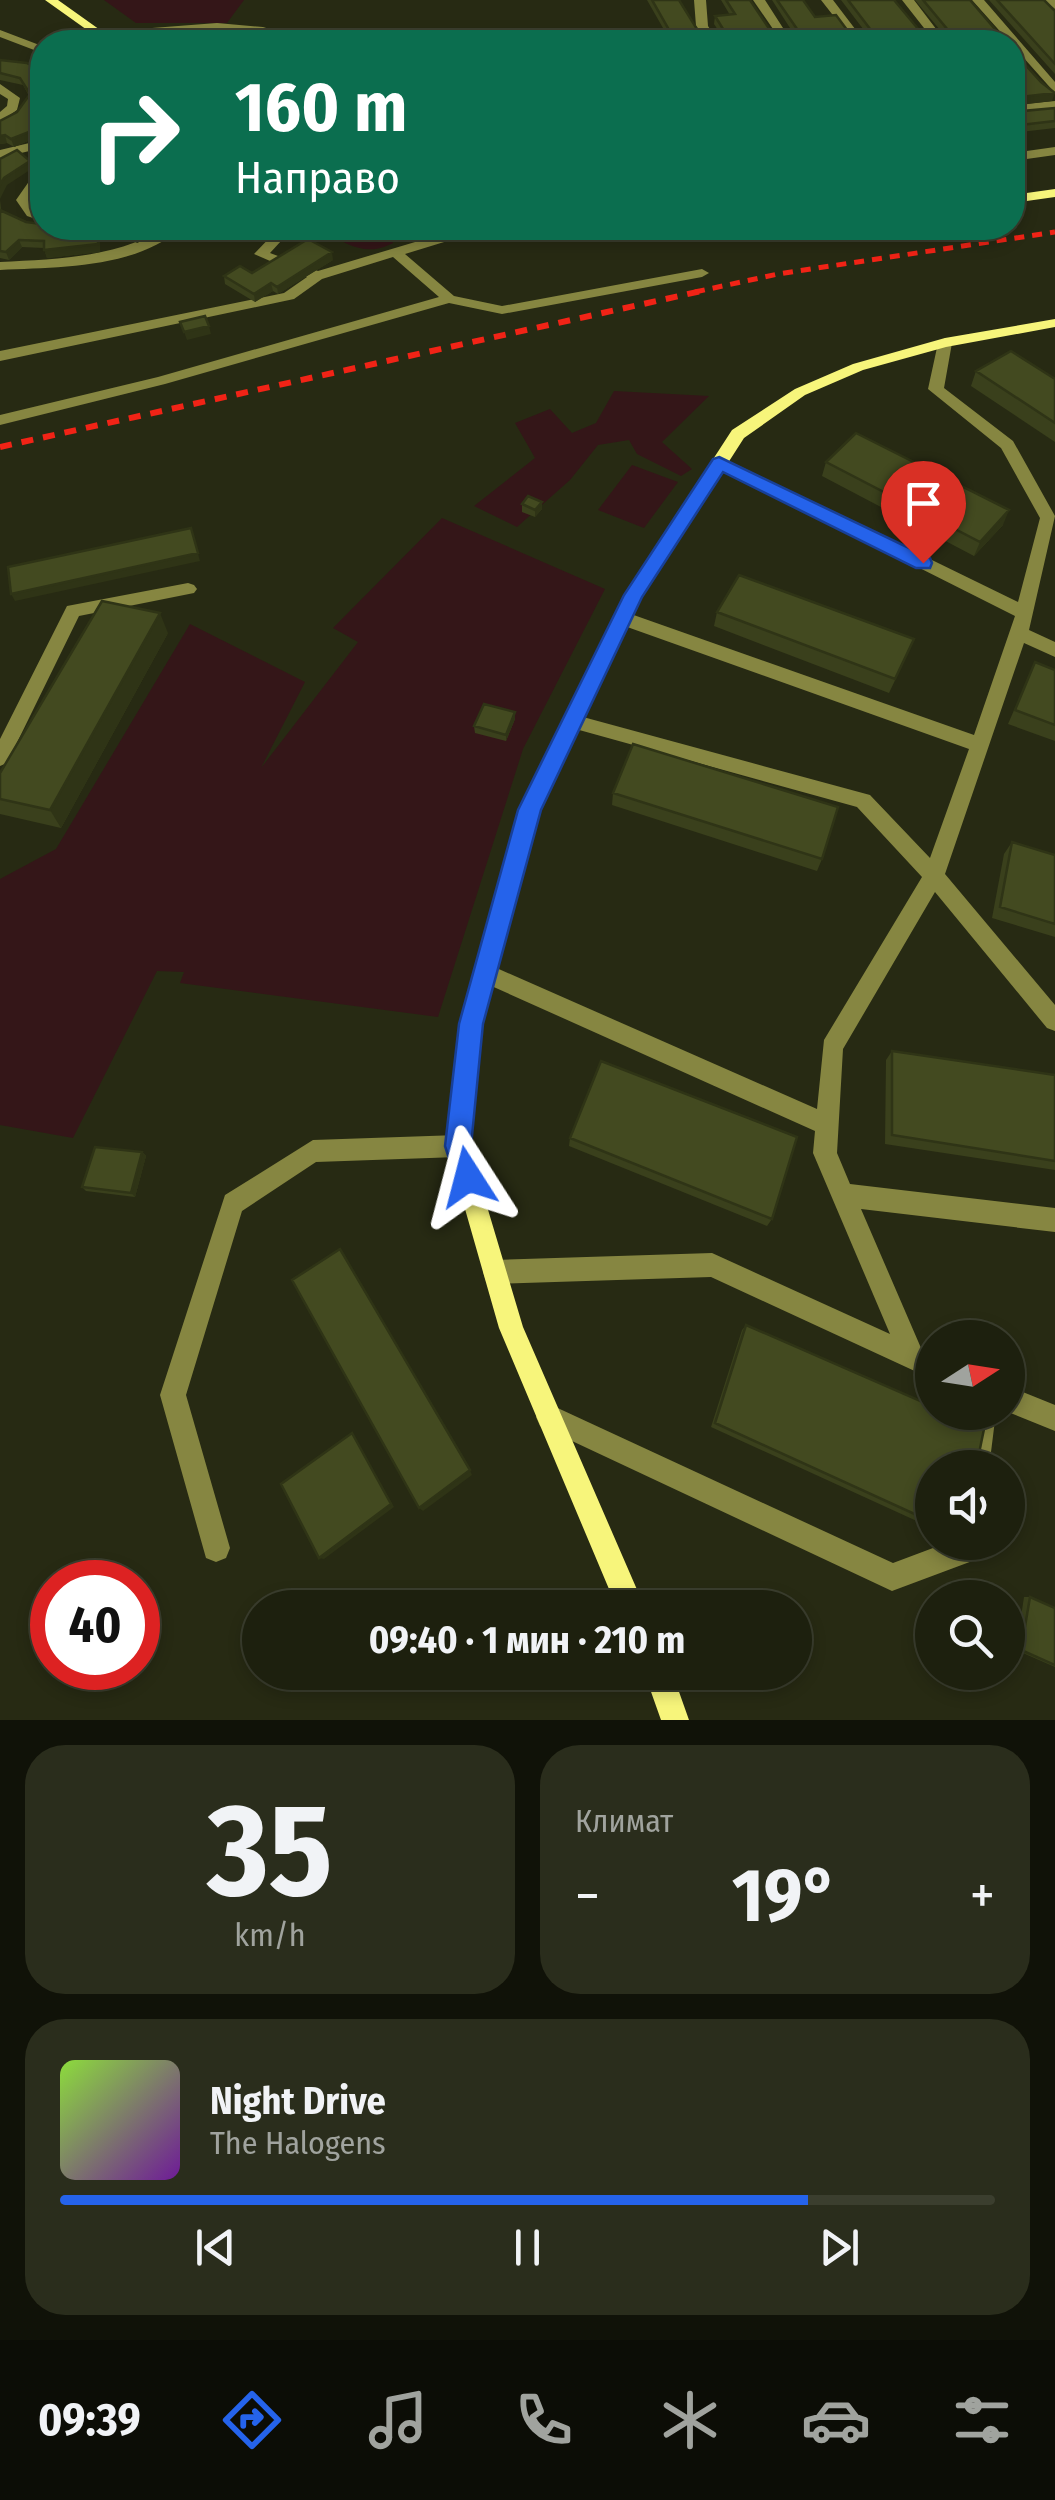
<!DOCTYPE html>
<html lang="ru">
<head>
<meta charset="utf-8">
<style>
  :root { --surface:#1d200e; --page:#2a2d1c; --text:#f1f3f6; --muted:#a0a39e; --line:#3b3e2e; --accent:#2563eb }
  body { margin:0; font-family:"Fira Sans Condensed",sans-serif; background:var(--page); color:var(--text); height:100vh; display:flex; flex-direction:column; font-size:38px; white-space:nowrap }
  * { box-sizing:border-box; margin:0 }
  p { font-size:32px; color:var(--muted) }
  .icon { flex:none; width:55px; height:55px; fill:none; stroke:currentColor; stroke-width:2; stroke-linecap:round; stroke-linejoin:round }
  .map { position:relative; height:1720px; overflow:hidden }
  .panel { display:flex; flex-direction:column; gap:25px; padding:25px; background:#101208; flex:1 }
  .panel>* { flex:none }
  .hud { position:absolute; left:30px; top:30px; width:995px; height:210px; border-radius:40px; box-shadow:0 5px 15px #0003,0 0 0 2px var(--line); background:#0b6e4f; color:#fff; overflow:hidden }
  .needle { width:65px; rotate:78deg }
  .tools { position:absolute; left:915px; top:1320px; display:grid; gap:20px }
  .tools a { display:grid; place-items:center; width:110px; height:110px; border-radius:50%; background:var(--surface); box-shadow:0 5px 15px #0003,0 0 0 2px var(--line); font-size:50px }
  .speed { position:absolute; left:30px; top:1560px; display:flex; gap:20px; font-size:50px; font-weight:700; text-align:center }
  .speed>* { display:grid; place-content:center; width:130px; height:130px; border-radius:50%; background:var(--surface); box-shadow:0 5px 15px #0003,0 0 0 2px var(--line); line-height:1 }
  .speed .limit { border:15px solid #d22; background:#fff; color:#111 }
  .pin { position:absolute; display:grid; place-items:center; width:85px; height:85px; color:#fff; margin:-102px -42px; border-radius:50% 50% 50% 0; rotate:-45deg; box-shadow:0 0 10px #0007 }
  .pin .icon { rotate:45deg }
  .me { position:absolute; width:110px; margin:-55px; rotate:351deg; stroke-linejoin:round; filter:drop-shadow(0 0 8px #0008) }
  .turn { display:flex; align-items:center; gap:35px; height:210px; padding:0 40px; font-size:45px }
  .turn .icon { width:130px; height:130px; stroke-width:2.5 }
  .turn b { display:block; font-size:70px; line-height:85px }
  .big { font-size:75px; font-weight:700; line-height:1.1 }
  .panel .widget { flex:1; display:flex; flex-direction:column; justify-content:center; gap:15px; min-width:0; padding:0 35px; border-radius:40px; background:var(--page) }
  .panel .dial { align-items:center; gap:0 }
  .dial b { font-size:130px; line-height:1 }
  .song { display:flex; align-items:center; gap:30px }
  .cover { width:120px; height:120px; border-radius:15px; background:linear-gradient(135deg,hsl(90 70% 55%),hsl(280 70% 35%)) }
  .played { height:10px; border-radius:5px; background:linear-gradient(90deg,var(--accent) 80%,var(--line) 80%) }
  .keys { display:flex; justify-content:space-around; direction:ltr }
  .heat { display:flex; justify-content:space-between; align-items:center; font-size:55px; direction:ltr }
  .panel .tiles { flex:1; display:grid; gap:25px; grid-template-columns:1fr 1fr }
  .widget:last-child { grid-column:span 2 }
  .trip { position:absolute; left:242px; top:1590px; width:570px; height:100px; border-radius:50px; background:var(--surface); box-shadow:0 5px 15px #0003,0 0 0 2px var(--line); font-weight:700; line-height:100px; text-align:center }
  .tab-bar { display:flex; height:160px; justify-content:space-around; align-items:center; background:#0c0d06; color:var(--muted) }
  .tab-bar .icon { width:70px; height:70px }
  .tab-bar .on { color:var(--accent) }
  .tab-bar b { font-size:45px; color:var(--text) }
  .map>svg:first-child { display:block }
</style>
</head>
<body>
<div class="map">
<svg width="1055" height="1720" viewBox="0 0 1055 1720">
  <rect width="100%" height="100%" fill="#272a13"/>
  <path fill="#341618" d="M104 0H244L227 23H136Z
    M324 228H382L393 237V243C367 257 348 245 325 232Z
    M614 391 709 396 662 442 692 469 681 476 637 454 629 440 598 445 570 480 517 527 474 506 535 458 515 423 550 409 572 433 596 423Z
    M632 465 678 482 644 528 598 510Z
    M442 518 605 589 523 749 438 1017 180 983 184 972 157 971 73 1138 0 1125V879L56 849 190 624 305 682 261 768 358 642 333 628Z"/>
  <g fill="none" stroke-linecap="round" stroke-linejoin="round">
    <path fill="#868641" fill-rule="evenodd" d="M694 0H706L708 26 718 42H708L696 26Z
      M753 0H765L792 42H782Z
      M821 0H833L865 42H854Z
      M902 0H914L946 42H935Z
      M972 0H984L1055 82V93Z
      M1043 0H1055V9Z
      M217 23 263 27 288 35 290 42H279L278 39C220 22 159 33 100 38L94 35 100 32Z
      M0 30 42 46V53L0 37Z
      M0 84 20 98 17 110 0 122V112L7 106 8 99 0 94Z
      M1055 101V109L1012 113V105Z
      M42 140V148L0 158V150Z
      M1055 147V155L1012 161V153Z
      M42 176V185L30 200 42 212V221L27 216 16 200 30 180Z
      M165 228H181C135 269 58 267 0 270V262C57 259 115 258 165 228Z
      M279 228H293L270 253 318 271 462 228H481L480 231 405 254 454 296 502 306 702 269 709 273 702 277 502 314 449 303 165 384 0 425V415L158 377 439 297 393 257 322 279 294 299 0 361V351L284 293 307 277 254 254Z
      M945 338 952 343 944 388 1013 441 1055 516 1029 630 1055 642V657L1024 643 945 874 1055 1005V1031L1047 1028 935 892 843 1049 837 1153 850 1184 1055 1208V1232L861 1209 921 1348 932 1353V1379L711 1277 495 1284 486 1281 483 1272 486 1263 495 1260 712 1253 890 1334 813 1153 815 1131 478 980 474 973 478 966 485 964 492 966 817 1109 824 1040 922 877 857 807 572 728 563 721 572 714 870 795 930 858 969 749 616 623 613 618 622 611 628 613 974 735 1015 616 711 463 719 458 725 459 1018 602 1040 518 1001 448 928 389 938 343Z
      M188 583 194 585 197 589 194 593 79 616 7 763 0 766V739L67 606Z
      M458 1135 466 1138 469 1146 466 1154 458 1157 316 1162 242 1211 186 1395 230 1548 226 1558 216 1562 206 1558 160 1395 225 1195 313 1140Z
      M1008 1386 1055 1405V1431L1008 1412Z
      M549 1404 893 1563 949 1542H979L975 1560 892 1591 540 1426 536 1417 540 1408Z
      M970 1412H996L989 1468H963Z"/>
    <path fill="#f7f57b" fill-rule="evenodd" d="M45 0H58L117 42H104Z
      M1055 189V197L1012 203V195Z
      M461 228H792L785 232 559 236 468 232Z
      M1055 319V327L946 347 863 370 805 395 744 438 642 597 540 809 482 1024 469 1146 523 1327 645 1608H617L499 1328 447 1146 460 1024 520 809 625 595 732 430 795 389 853 364 945 338Z
      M644 1672H672L689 1720H661Z"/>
    <path stroke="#f12316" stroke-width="5" stroke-dasharray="10 8" stroke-linecap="butt" d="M695 292 778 274 1055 232"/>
    <path stroke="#f12316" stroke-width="6" stroke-dasharray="12 10" stroke-linecap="butt" d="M0 447 706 290"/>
  </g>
  <path fill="#3a401c" d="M647 0H679L705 42H671Z
    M721 0H750L778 42H726L714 24 715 16 730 15Z
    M772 0H803L815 17 856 42H799Z
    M841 0H894L929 42H873Z
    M915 0H970L1006 42H950Z
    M989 0H1044L1055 11V74Z
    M0 60 42 70V135L14 147 7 143 0 144V121L17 112 29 96 23 85 0 80Z
    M1055 108V128L1012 133V112Z
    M0 200 1 210 42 228H161L153 235 137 243 116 233 100 239V252L47 258 44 248 22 247 9 260 0 258Z
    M333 260 278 294 273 291 255 302 225 284 224 276 252 273Z
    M976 371 1055 379V442L971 386Z
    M826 462 1003 525 974 556 822 476Z
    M522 504 542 509 535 517 522 512Z
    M717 612 908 653 889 693 714 626Z
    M168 633 61 828 0 814V773Z
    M1035 662 1055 670V741L1008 724Z
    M515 719 506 741 475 733 474 726Z
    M613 793 822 859 817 871 612 805Z
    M1012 842 1055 855V937L992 918 1004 854Z
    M892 1051 1055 1075V1170L885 1144 886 1060Z
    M570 1138 772 1219 767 1226 569 1146Z
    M142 1152 146 1156 135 1197 86 1191 82 1187Z
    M746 1325 932 1468V1528L711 1427 742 1330Z
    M1024 1597H1030L1055 1608V1667L1016 1650Z"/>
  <path fill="#2f3416" d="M1055 93 1052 101 1012 106V98Z
    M42 127V135L14 147 11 139Z
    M5 135 7 143 0 144V136Z
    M30 161 33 168 7 185 0 199V185L4 178Z
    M108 228H115L116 233 100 239V252L47 258 44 250Z
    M150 228H161L153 235 137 243 135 236Z
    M19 240 22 247 9 260 6 252Z
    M332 252 333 260 278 294 277 287Z
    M271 283 273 291 255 302 254 294Z
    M209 326 211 334 187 340 184 332Z
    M542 502V509L535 517V510Z
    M1009 510 1003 525 974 556 980 542Z
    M191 528 200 561 15 601 11 594Z
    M160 613 168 633 61 828 50 810Z
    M515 712V719L506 741V735Z
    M142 1152 146 1156 135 1197 131 1193Z
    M352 1433 394 1507 324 1559 319 1558Z
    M470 1470 472 1475 423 1511 419 1508Z"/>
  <path fill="#434a20" stroke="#2f3416" stroke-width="2.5" d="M652 0H679L705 42H676Z
    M726 0H750L778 42H731L715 16 735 14Z
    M777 0H803L815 17 836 15 856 42H806Z
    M848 0H894L929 42H880Z
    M923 0H970L1006 42H958Z
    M997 0H1044L1055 11V64Z
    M1012 50 1041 82 1055 93 1012 98Z
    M0 60 27 63 42 70V127L11 139 5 135 0 136V121L17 112 30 94 20 78 0 73Z
    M1055 108V121L1012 126V112Z
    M17 150 30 161 4 178 0 185V159Z
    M0 210 26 222 42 224V228H108L98 232V244L44 250V241L19 240 6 252 0 251Z
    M119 228H150L135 236Z
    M308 239 332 252 277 287 271 283 254 294 224 276 240 266 252 273Z
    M205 316 209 326 184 332 180 322Z
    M1011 351 1055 379V423L976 371Z
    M856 433 1009 510 980 542 826 462Z
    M528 496 542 502 535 510 522 504Z
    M191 528 198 553 11 594 8 567Z
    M739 575 914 639 895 679 717 612Z
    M102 601 160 613 50 810 0 799V773Z
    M1035 662 1055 670V725L1015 710Z
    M484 704 515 712 506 735 474 726Z
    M633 744 838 807 822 859 613 793Z
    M1012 842 1055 855V924L1000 907Z
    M892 1051 1055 1075V1161L892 1135Z
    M601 1061 797 1137 772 1219 570 1138Z
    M95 1147 142 1152 131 1193 82 1187Z
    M340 1249 470 1470 419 1508 292 1280Z
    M746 1325 932 1406V1412H947L984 1429 976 1468H932V1522L715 1423Z
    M352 1433 391 1504 319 1558 281 1484Z
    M1030 1597 1055 1608V1665L1021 1650Z"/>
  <path fill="#2563eb" stroke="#184099" stroke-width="2.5" d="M719 457 930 558 932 563 930 568H916L723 472 642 597 541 810 483 1024 471 1146 481 1177 477 1186 468 1190 458 1186 445 1146 459 1024 518 810 624 595 713 459Z"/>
</svg>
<div class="tools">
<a><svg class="needle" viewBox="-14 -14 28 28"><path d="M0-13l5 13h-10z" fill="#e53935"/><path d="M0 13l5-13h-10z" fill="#a0a39e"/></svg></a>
<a><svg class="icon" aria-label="sound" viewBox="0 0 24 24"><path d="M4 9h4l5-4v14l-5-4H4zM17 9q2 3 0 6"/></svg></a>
<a><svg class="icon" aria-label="search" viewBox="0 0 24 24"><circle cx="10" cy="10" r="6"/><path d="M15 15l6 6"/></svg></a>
</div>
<div class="speed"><div class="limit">40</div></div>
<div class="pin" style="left:923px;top:563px;background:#d93025"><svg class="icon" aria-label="arrive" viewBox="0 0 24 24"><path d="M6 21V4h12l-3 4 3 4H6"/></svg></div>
<svg class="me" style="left:468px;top:1177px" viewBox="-20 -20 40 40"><path d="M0-17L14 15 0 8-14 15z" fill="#2563eb" stroke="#fff" stroke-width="4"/></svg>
<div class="trip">09:40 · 1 мин · 210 m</div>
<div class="hud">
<div class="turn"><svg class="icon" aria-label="right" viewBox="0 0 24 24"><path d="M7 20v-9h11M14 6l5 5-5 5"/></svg><div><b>160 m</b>Направо</div></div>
</div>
</div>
<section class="panel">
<div class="tiles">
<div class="widget dial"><b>35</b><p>km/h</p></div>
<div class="widget"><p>Климат</p>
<div class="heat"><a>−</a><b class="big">19°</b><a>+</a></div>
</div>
<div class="widget">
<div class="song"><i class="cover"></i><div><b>Night Drive</b><p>The Halogens</p></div></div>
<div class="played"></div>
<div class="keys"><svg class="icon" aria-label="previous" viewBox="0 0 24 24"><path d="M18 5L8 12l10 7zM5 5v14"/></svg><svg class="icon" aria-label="pause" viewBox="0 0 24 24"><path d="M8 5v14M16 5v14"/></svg><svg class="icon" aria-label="next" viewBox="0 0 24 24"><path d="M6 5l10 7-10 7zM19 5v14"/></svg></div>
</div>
</div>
</section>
<nav class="tab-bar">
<b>09:39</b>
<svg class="icon on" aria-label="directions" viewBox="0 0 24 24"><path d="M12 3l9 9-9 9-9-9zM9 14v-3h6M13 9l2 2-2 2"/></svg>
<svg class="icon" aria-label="music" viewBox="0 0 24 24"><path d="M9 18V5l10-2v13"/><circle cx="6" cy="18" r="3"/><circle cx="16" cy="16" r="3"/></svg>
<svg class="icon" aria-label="phone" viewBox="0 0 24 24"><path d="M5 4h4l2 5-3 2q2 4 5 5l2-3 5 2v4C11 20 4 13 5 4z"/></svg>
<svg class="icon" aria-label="climate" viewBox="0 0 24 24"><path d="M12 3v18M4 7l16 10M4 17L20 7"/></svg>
<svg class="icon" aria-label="car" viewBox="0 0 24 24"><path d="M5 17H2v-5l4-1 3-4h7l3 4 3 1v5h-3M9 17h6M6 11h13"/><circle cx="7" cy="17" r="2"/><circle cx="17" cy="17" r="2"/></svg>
<svg class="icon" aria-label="filters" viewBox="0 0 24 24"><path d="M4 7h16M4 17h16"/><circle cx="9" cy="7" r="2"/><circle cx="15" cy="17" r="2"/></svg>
</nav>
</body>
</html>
